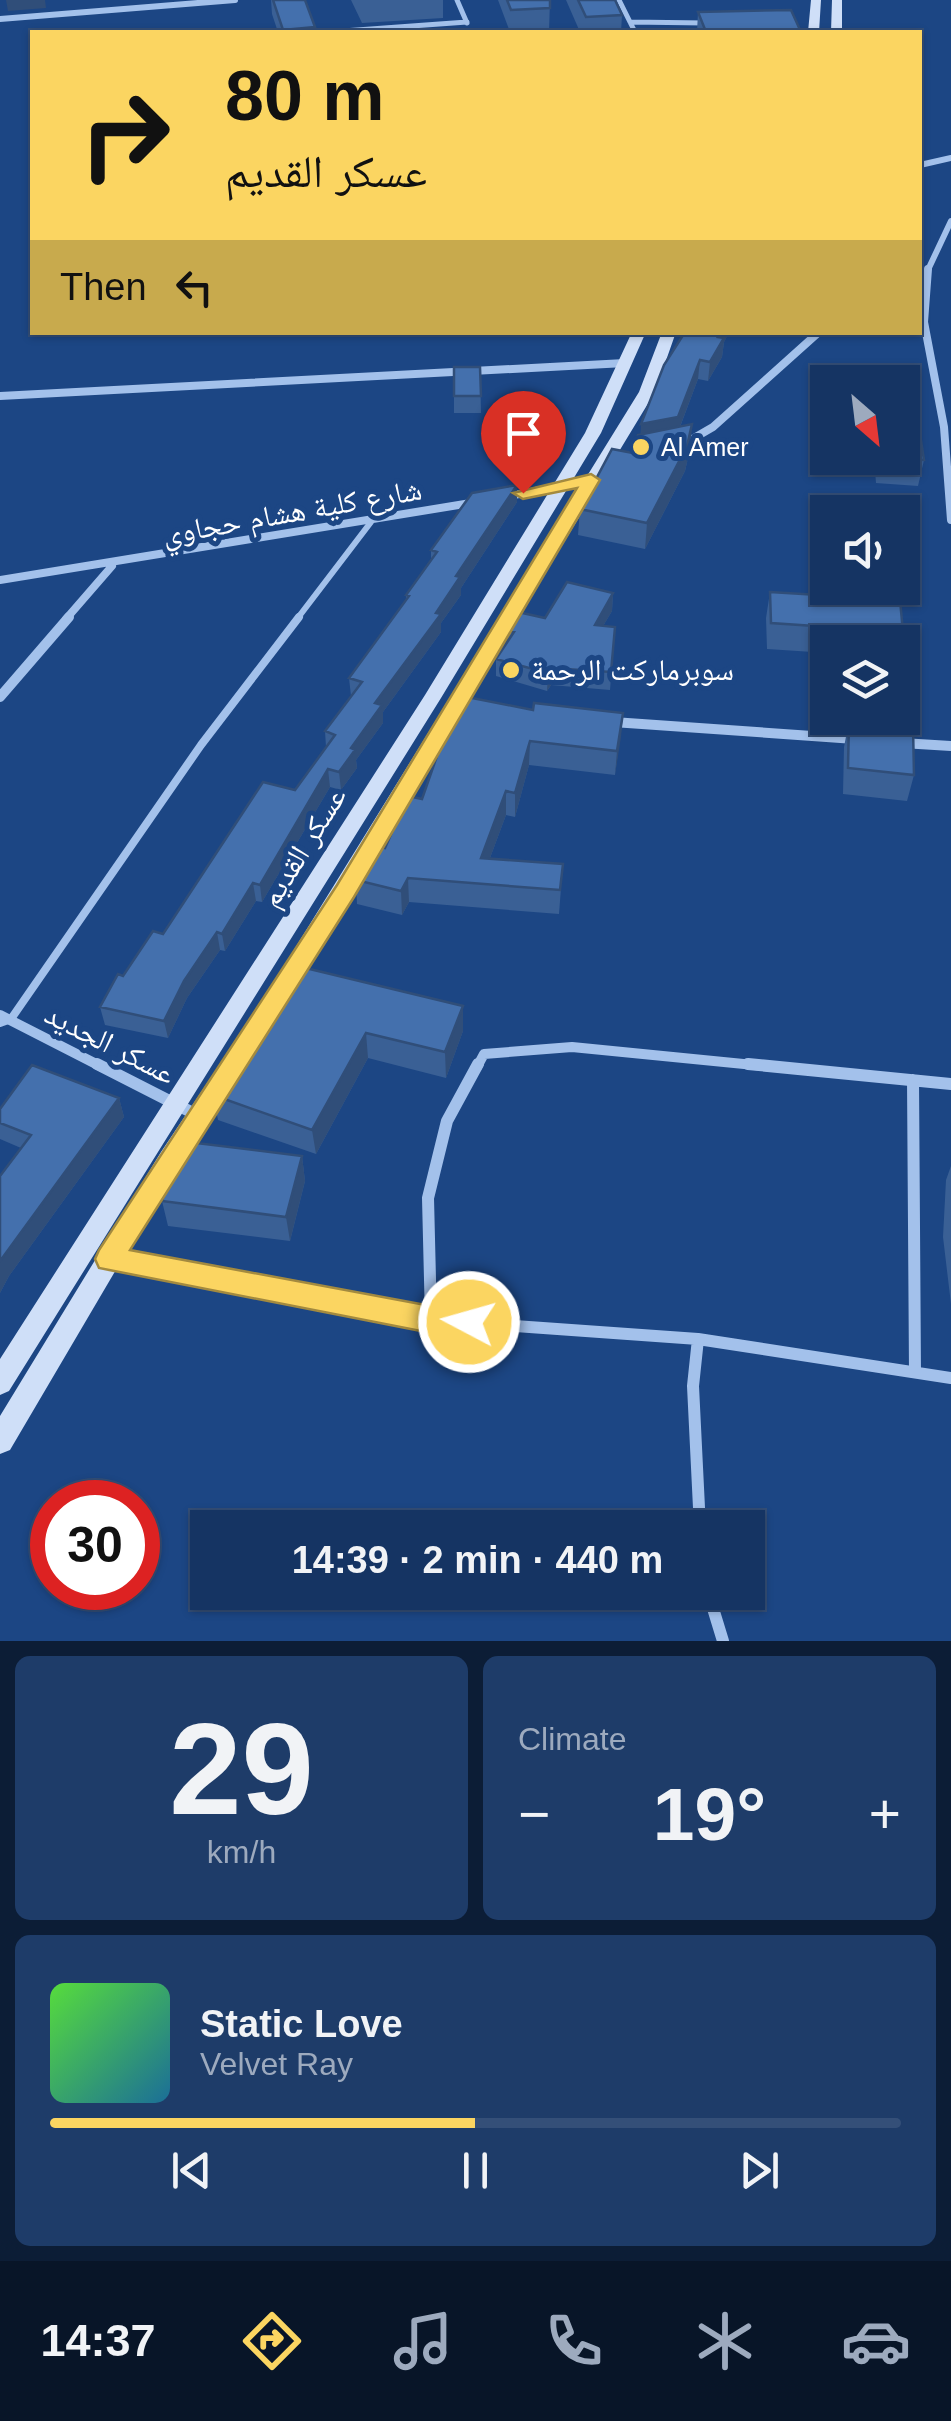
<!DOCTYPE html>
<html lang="en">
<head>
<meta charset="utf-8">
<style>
  :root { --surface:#153463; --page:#1e3c69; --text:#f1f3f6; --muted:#9daabe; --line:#344f78; --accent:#fbd561 }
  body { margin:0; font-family:Arial,"Noto Naskh Arabic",sans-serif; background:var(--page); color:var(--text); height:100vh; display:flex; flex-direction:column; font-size:38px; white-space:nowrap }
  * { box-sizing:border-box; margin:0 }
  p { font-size:32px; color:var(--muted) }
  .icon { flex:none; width:55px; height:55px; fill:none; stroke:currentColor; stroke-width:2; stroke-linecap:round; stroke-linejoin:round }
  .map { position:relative; height:1641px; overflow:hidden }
  .drawer { display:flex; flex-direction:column; gap:15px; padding:15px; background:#0c1d36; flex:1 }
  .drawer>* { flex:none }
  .guide { position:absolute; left:30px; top:30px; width:892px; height:305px; border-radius:0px; box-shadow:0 2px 8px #0004,0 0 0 2px var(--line); background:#fbd561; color:#111; overflow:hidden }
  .needle { width:65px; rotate:152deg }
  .buttons { position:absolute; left:810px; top:365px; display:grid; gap:20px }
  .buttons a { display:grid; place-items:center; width:110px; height:110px; border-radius:0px; background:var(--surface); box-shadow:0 2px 8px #0004,0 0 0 2px var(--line); font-size:50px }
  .speed { position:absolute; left:30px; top:1480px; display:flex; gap:20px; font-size:50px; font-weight:700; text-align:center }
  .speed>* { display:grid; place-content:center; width:130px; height:130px; border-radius:50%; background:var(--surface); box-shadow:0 2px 8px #0004,0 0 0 2px var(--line); line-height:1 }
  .speed .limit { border:15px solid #d22; background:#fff; color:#111 }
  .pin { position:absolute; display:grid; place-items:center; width:85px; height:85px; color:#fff; margin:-102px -42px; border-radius:50% 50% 50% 0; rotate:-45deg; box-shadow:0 0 10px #0007 }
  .pin .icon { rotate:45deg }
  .me { position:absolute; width:110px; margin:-55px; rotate:276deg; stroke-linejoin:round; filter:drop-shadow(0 0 8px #0008) }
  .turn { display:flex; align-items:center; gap:35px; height:210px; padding:0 30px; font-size:45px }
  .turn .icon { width:130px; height:130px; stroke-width:2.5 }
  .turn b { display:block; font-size:70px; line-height:85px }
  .then { display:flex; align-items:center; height:95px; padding:0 30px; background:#0003; gap:20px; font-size:38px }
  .big { font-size:75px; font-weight:800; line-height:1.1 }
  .drawer .widget { flex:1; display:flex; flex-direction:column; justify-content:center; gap:15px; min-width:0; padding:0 35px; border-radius:15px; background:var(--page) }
  .drawer .dial { align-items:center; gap:0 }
  .dial b { font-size:130px; line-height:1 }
  .song { display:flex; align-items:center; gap:30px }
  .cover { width:120px; height:120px; border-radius:15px; background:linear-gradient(135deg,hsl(110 70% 55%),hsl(200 70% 35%)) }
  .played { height:10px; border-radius:5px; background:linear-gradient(90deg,var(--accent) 50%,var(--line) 50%) }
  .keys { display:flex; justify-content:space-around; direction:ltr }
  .heat { display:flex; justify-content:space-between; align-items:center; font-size:55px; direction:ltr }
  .drawer .tiles { flex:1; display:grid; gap:15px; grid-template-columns:1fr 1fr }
  .widget:last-child { grid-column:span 2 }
  .trip { position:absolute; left:190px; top:1510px; width:575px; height:100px; border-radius:0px; background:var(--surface); box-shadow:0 2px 8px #0004,0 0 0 2px var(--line); font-weight:800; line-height:100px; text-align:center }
  .menu { display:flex; height:160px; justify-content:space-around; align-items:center; background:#081528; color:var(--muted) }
  .menu .icon { width:70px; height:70px }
  .menu .on { color:var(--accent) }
  .menu b { font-size:45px; color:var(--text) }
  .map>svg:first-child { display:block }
</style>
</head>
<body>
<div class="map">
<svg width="951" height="1641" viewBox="0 0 951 1641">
  <rect width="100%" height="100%" fill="#1c4684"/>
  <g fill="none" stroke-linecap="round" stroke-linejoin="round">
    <path stroke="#a3c1eb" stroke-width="5" d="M457 0 467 23
      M619 0 635 32
      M630 22 705 23
      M343 31 467 22"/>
    <path stroke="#a3c1eb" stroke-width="6" d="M297 619 371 522"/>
    <path stroke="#a3c1eb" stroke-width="8" d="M0 1023 11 1019 201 745 299 617"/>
    <path stroke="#a3c1eb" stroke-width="6" d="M0 19 235 0
      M920 165 951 158
      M927 272 951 221"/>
    <path stroke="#a3c1eb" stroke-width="8" d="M928 269 924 322 944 427 951 520
      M0 396 625 363
      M682 445 713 427 819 332
      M504 497 591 480
      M0 580 477 502
      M66 619 112 566"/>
    <path stroke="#a3c1eb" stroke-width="10" d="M0 697 69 617
      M613 722 855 739
      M902 743 951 746
      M0 1015 102 1067
      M477 1067 484 1054 572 1047 774 1067"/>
    <path stroke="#a3c1eb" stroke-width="12" d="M97 1064 197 1115
      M748 1064 951 1084
      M913 1080 915 1372
      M111 1259 431 1320 698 1339 951 1378
      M431 1320 428 1198 447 1121 478 1064
      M698 1339 693 1386 700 1528
      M708 1592 723 1641"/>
    <path fill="#cfdff8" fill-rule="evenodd" d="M811 0H821L819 32H808Z
      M832 0H842V32H831Z
      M632 332H646L601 433 441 698 9 1391 0 1395V1359L425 695 585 433Z
      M662 332H676L655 392 292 991 284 994 276 991 273 985 276 979 639 392Z
      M246 1034 254 1037 257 1043 254 1049 177 1166 10 1450 0 1454V1416L161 1152 238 1037Z"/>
  </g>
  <path fill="#3a6095" d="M271 0H305L315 32H278L272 14Z
    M351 0H443V18L362 23Z
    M498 0H550L549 32H510Z
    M566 0H615L622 15 621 32H580Z
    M698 12 801 32H697Z
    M684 332H729L724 342 722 357 708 381 698 379 680 427 690 449 685 471 645 549 578 535 580 509 633 453Z
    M454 367H480L481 413H454Z
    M874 458H902L924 460 918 486 876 483Z
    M517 485V502L461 588V595L441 623V632L383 712V723L356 760 357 768 341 790 330 787 262 902 256 901 225 951 220 950 187 998 168 1038 105 1025 100 1007 123 976 295 790 326 747 325 731 351 696 349 678 406 601V595L431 559V550Z
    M770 592 903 632 900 642H828V653L767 649 766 618Z
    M613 593 612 611 603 626 615 627 610 690 551 685 547 691 496 676V659L508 641V631Z
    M533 710 623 713 615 775 529 765 515 817 506 815 490 858 561 888 559 914 409 902 402 915 357 904 356 880 385 848 422 799 439 748V735Z
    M849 721 914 775 907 801 843 794 844 747Z
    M293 965 463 1006V1031L446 1078 368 1058 316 1154 218 1120 213 1095Z
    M119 1098 124 1117 9 1276 0 1293V1176L21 1148 0 1139V1109Z
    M302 1156 305 1181 290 1241 168 1226 162 1201Z
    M951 1166V1304L943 1237 946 1180Z"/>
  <path fill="#304e79" d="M6 0H45L46 8 8 11Z
    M315 27V32H283V30Z
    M721 332H729L724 342 722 357 708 381 710 362Z
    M700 360 698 379 676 437 640 444 641 424Z
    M692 424 690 449 685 471 645 549 647 523Z
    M517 485V502L461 588V595L441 623V632L383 712V723L356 760 357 768 341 790 339 772 375 703 436 613 456 576Z
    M613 593 612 611 593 643 595 625Z
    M551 668V685L547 691 548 673Z
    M623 713 621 737 615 775 617 751Z
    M530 741 529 765 515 817V793Z
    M328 769 330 787 262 902 260 885Z
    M506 791V815L481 882V858Z
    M408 878 409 902 402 915 401 891Z
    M253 883 256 901 225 951 222 934Z
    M217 932 220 950 187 998 168 1038 164 1021 184 981Z
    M463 1006V1031L446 1078 445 1052Z
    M366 1033 368 1058 316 1154 312 1130Z
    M119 1098 124 1117 9 1276 0 1293V1261Z
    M302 1156 305 1181 290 1241 286 1217Z"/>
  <path fill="#4470ad" stroke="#304e79" stroke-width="2.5" d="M273 0H305L315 27 283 30Z
    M507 0H550V8L511 10Z
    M578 0H615L622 15 586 17Z
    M791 10 801 32H706L698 12Z
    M685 332H721L718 337 724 338 710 362 700 360 678 417 641 424 664 365Z
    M454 367H480L481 396H454Z
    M902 414 917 415 924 460 881 458H902Z
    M692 424 687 446 647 523 580 509 612 449 633 453 638 435Z
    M517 485 456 576 460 577 436 613 441 614 375 703 382 705 351 748 355 750 339 772 328 769 260 885 253 883 222 934 217 932 184 981 164 1021 100 1007 118 974 123 976 153 931 163 934 263 782 295 790 335 735 325 731 362 682 349 678 409 596 406 595 437 552 431 550 472 493Z
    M567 582 613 593 595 625 615 627 611 672 551 668 548 673 496 659 514 632 508 631 518 612 545 618Z
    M770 592 900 600 903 632 771 623Z
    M462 696 533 710 534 703 623 713 617 751 530 741 515 793 506 791 481 858 563 864 560 890 408 878 401 891 356 880 373 845 385 848 408 796 422 799 444 736 439 735Z
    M849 721 913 727 914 775 848 768Z
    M293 965 463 1006 445 1052 366 1033 312 1130 213 1095Z
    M32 1065 119 1098 0 1261V1176L31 1135 0 1123V1109Z
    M180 1141 302 1156 286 1217 162 1201Z"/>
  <path fill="#fbd561" stroke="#a38a3f" stroke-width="2.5" d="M591 474 600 480 354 897 130 1250 431 1306 480 1313 484 1322 480 1332 469 1336 431 1333 99 1268 95 1259 99 1250 337 885 577 488 523 499 513 493Z"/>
  <g fill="#fbd561" stroke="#1c4684" stroke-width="4">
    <circle cx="641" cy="447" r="10"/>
    <circle cx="511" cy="670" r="10"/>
  </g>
  <g text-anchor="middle" stroke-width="10" stroke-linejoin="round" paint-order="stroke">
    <g font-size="25" fill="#fff" stroke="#1c4684" text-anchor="start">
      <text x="661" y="456">Al Amer</text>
    </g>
    <g font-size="30" fill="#fff" stroke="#1c4684">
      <text transform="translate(292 512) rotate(-10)" y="10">شارع كلية هشام حجاوي</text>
      <text transform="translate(303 847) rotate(-58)" y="10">عسكر القديم</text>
      <text transform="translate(110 1044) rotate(27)" y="10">عسكر الجديد</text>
    </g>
    <g font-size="30" fill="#fff" stroke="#1c4684" text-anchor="start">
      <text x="531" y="680">سوبرماركت الرحمة</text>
    </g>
  </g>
</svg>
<div class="buttons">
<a><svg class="needle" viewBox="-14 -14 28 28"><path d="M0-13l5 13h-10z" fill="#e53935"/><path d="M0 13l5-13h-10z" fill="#9daabe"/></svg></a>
<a><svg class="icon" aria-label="sound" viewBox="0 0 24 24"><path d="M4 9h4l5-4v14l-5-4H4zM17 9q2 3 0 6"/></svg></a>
<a><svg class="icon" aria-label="layers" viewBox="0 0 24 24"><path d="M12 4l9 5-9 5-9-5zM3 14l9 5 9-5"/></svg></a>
</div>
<div class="speed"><div class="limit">30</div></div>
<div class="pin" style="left:523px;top:493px;background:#d93025"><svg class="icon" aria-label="arrive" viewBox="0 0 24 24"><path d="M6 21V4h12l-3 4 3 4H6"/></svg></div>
<svg class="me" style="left:469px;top:1322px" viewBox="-20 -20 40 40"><circle r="17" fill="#fbd561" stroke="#fff" stroke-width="3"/><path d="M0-11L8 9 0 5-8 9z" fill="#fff"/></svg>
<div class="trip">14:39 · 2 min · 440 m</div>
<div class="guide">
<div class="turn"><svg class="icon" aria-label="right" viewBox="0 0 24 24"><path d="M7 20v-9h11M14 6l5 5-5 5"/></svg><div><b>80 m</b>عسكر القديم</div></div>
<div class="then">Then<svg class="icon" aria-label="left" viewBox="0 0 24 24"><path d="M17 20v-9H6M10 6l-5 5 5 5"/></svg></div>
</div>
</div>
<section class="drawer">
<div class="tiles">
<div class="widget dial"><b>29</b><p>km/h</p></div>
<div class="widget"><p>Climate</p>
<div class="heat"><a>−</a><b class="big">19°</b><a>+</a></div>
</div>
<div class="widget">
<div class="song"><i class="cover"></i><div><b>Static Love</b><p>Velvet Ray</p></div></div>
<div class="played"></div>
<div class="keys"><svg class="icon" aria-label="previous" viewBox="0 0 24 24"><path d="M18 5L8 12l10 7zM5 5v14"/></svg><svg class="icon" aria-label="pause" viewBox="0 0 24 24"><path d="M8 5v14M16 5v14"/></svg><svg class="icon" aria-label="next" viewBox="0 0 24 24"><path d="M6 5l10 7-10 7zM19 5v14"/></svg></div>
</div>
</div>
</section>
<nav class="menu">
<b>14:37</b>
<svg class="icon on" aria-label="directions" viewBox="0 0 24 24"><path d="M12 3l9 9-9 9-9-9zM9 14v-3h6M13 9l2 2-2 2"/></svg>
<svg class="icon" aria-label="music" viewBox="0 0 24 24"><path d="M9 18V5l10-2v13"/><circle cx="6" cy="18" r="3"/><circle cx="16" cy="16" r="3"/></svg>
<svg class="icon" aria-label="phone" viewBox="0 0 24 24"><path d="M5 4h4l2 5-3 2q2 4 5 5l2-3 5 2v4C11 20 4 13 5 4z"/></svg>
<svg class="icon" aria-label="climate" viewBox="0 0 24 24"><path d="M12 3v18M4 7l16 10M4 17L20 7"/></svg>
<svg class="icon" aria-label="car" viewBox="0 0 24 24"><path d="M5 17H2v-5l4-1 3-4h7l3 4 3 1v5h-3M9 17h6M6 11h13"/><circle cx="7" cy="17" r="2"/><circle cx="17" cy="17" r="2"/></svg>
</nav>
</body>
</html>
